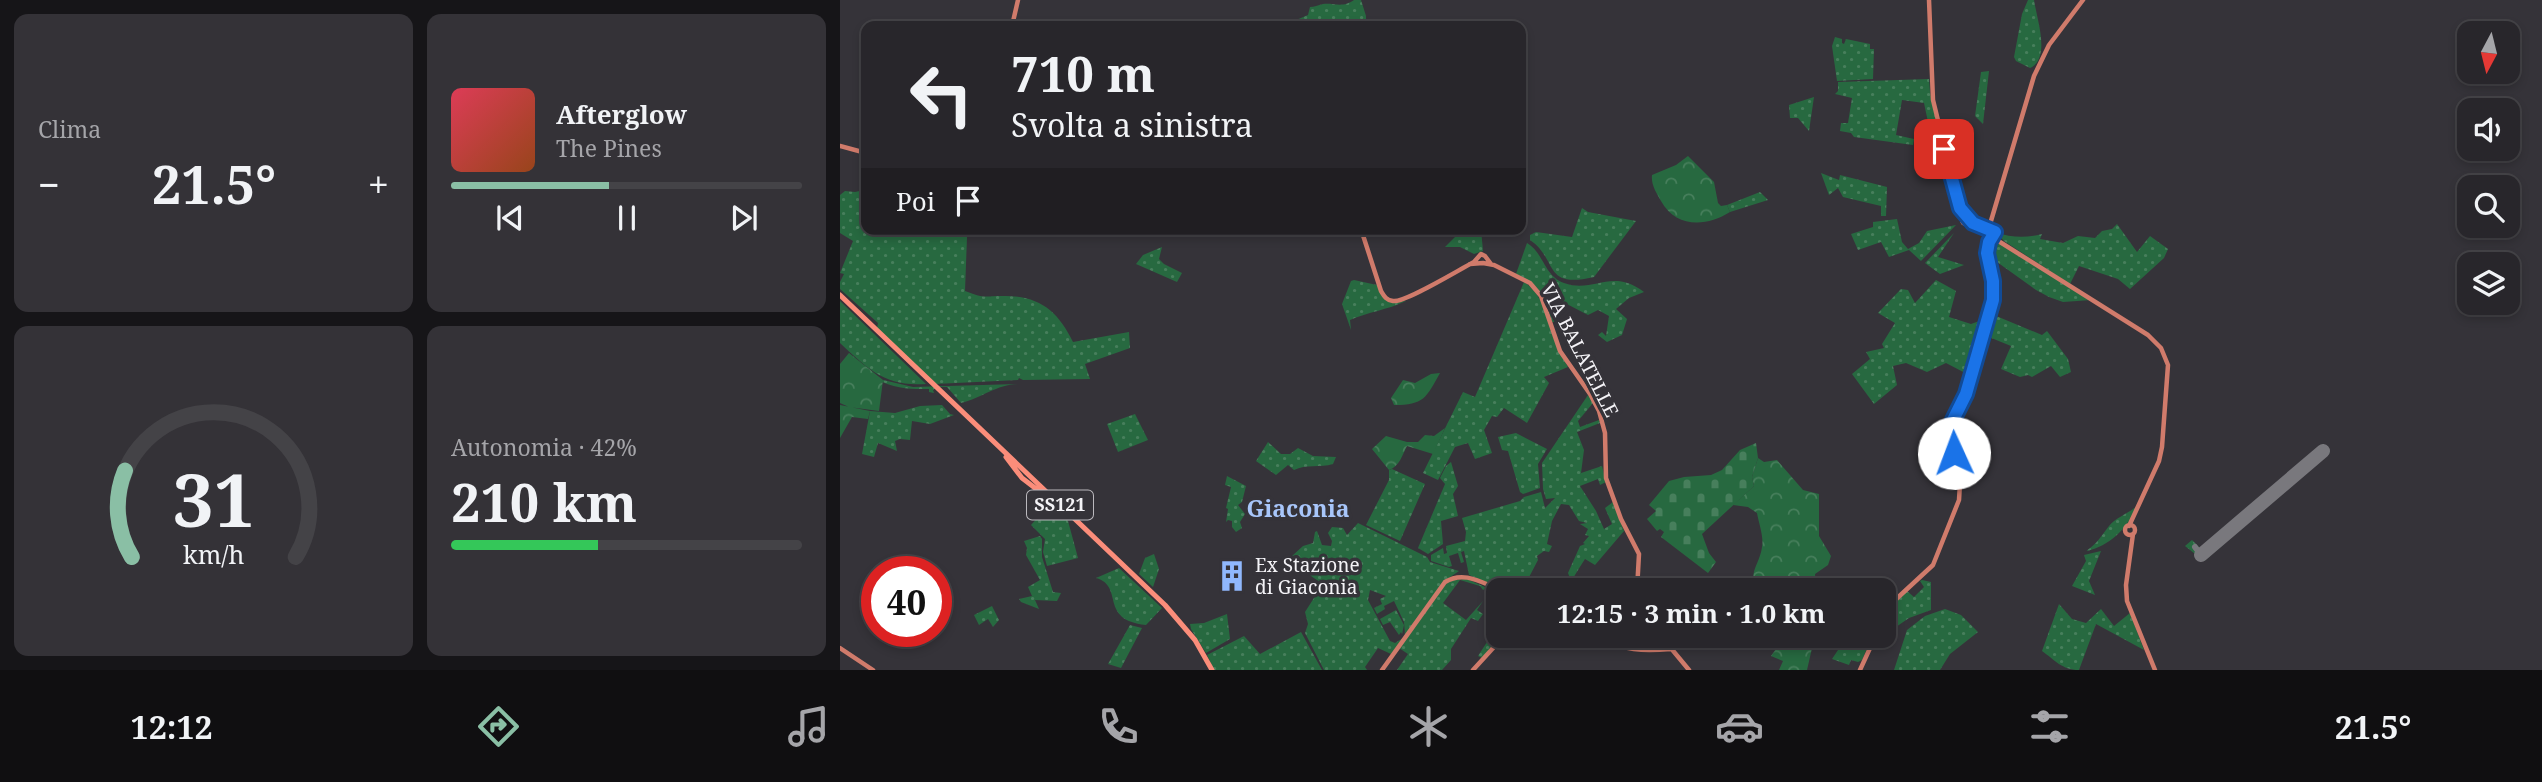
<!DOCTYPE html>
<html lang="it">
<head>
<meta charset="utf-8">
<style>
  :root { --surface:#28262b; --page:#343237; --text:#f1f3f6; --muted:#a5a5a9; --line:#444347; --accent:#8abfa5 }
  body { margin:0; font-family:"Noto Serif",serif; background:var(--page); color:var(--text); height:100vh; display:flex; flex-direction:column; font-size:26px; white-space:nowrap }
  * { box-sizing:border-box; margin:0 }
  p { font-size:23px; color:var(--muted) }
  .icon { flex:none; width:38px; height:38px; fill:none; stroke:currentColor; stroke-width:2; stroke-linecap:round; stroke-linejoin:round }
  .map { position:relative; flex:1; overflow:hidden }
  .details { display:flex; flex-direction:column; gap:14px; padding:14px; background:#161518; width:840px }
  .details>* { flex:none }
  .top-card { position:absolute; left:21px; top:21px; width:665px; height:214px; border-radius:14px; box-shadow:0 4px 10px #0003,0 0 0 2px var(--line); background:#28262b; color:var(--text); overflow:hidden }
  .needle { width:46px; rotate:187deg }
  .fabs { position:absolute; left:1617px; top:21px; display:grid; gap:14px }
  .fabs a { display:grid; place-items:center; width:63px; height:63px; border-radius:14px; background:var(--surface); box-shadow:0 4px 10px #0003,0 0 0 2px var(--line); font-size:35px }
  .speed { position:absolute; left:21px; top:556px; display:flex; gap:14px; font-size:35px; font-weight:700; text-align:center }
  .speed>* { display:grid; place-content:center; width:91px; height:91px; border-radius:50%; background:var(--surface); box-shadow:0 4px 10px #0003,0 0 0 2px var(--line); line-height:1 }
  .speed .limit { border:10px solid #d22; background:#fff; color:#111 }
  .pin { position:absolute; display:grid; place-items:center; width:60px; height:60px; color:#fff; margin:-30px; border-radius:14px; box-shadow:0 4px 10px #0006 }
  .me { position:absolute; width:77px; margin:-38px; rotate:358deg; stroke-linejoin:round; filter:drop-shadow(0 0 5px #0008) }
  .turn { display:flex; align-items:center; gap:24px; height:147px; padding:0 35px; font-size:32px }
  .turn .icon { width:91px; height:91px; stroke-width:2.5 }
  .turn b { display:block; font-size:49px; line-height:60px }
  .then { display:flex; align-items:center; height:66px; padding:0 35px; background:#0003; gap:14px; font-size:26px }
  .big { font-size:52px; font-weight:700; line-height:1.1 }
  .details .card { flex:1; display:flex; flex-direction:column; justify-content:center; gap:10px; min-width:0; padding:0 24px; border-radius:14px; background:var(--page) }
  .details .dial { align-items:center; gap:0 }
  .dial svg { height:182px; overflow:visible; fill:none; stroke:var(--line); stroke-width:7; stroke-linecap:round; text-anchor:middle }
  .dial text { fill:var(--text); stroke:none }
  .song { display:flex; align-items:center; gap:21px }
  .cover { width:84px; height:84px; border-radius:10px; background:linear-gradient(135deg,hsl(350 70% 55%),hsl(20 70% 35%)) }
  .played { height:7px; border-radius:4px; background:linear-gradient(90deg,var(--accent) 45%,var(--line) 45%) }
  .keys { display:flex; justify-content:space-around; direction:ltr }
  .heat { display:flex; justify-content:space-between; align-items:center; font-size:38px; direction:ltr }
  .charge { height:10px; border-radius:5px; background:linear-gradient(90deg,#34c759 42%,var(--line) 0) }
  .details .tiles { flex:1; display:grid; gap:14px; grid-template-columns:repeat(2,1fr) }
  .trip { position:absolute; left:646px; top:578px; width:410px; height:70px; border-radius:14px; background:var(--surface); box-shadow:0 4px 10px #0003,0 0 0 2px var(--line); font-weight:700; line-height:70px; text-align:center }
  .tabs { display:flex; height:112px; justify-content:space-around; align-items:center; background:#100f11; color:var(--muted) }
  .tabs .icon { width:49px; height:49px }
  .tabs .active { color:var(--accent) }
  .tabs b { font-size:32px; color:var(--text) }
  main { display:flex; flex:1; min-height:0 }
  .map>svg:first-child { display:block }
</style>
</head>
<body>
<main>
<section class="details">
<div class="tiles">
<div class="card"><p>Clima</p>
<div class="heat"><a>−</a><b class="big">21.5°</b><a>+</a></div>
</div>
<div class="card">
<div class="song"><i class="cover"></i><div><b>Afterglow</b><p>The Pines</p></div></div>
<div class="played"></div>
<div class="keys"><svg class="icon" aria-label="previous" viewBox="0 0 24 24"><path d="M18 5L8 12l10 7zM5 5v14"/></svg><svg class="icon" aria-label="pause" viewBox="0 0 24 24"><path d="M8 5v14M16 5v14"/></svg><svg class="icon" aria-label="next" viewBox="0 0 24 24"><path d="M6 5l10 7-10 7zM19 5v14"/></svg></div>
</div>
<div class="card dial"><svg viewBox="0 0 100 80">
<path d="M14 69A42 42 0 1 1 86 69"/>
<path d="M14 69A42 42 0 0 1 11 31" stroke="#8abfa5"/>
<text x="50" y="56" font-size="32" font-weight="700">31</text>
<text x="50" y="72" font-size="11">km/h</text>
</svg></div>
<div class="card"><p>Autonomia · 42%</p><b class="big">210 km</b><div class="charge"></div></div>
</div>
</section>
<div class="map">
<svg width="1702" height="670" viewBox="0 0 1702 670">
  <defs>
    <pattern id="grass-dots" width="8" height="8" patternUnits="userSpaceOnUse" patternTransform="scale(1.75)"><rect width="8" height="8" fill="#276940"/><path d="M2 2h.1M6 6h.1" fill="none" stroke="#477f5c" stroke-width="1.8" stroke-linecap="round"/></pattern>
    <pattern id="forest-crowns" width="20" height="18" patternUnits="userSpaceOnUse" patternTransform="scale(1.75)"><rect width="20" height="18" fill="#276940"/><path d="M2 6a3 3 0 1 1 6 0M12 15a3 3 0 1 1 6 0" fill="none" stroke="#477f5c"/></pattern>
    <pattern id="cemetery-stones" width="16" height="16" patternUnits="userSpaceOnUse" patternTransform="scale(1.75)"><rect width="16" height="16" fill="#276940"/><path d="M2 7V4a2 2 0 0 1 4 0v3zM10 15v-3a2 2 0 0 1 4 0v3z" fill="#477f5c"/></pattern>
  </defs>
  <rect width="100%" height="100%" fill="#353339"/>
  <path fill="url(#grass-dots)" d="M514 0H521L526 16V26H442L468 15 470 7C474 7 478 5 483 4 495 3 503 8 514 0Z
    M1188 0H1194C1197 20 1211 58 1190 68L1176 61 1174 57 1182 14Z
    M995 37 1002 39V43L1004 44 1006 39 1030 44V49H1034L1033 79 997 81 992 46Z
    M1149 71 1143 124 1135 116 1141 72Z
    M1089 79 1090 92 1100 140 1094 147 1077 145 1078 139 1092 141 1084 103 1062 100 1056 135 1074 139 1073 145 1014 137 1011 133 1000 131 1001 123H1008L1012 98 995 94 998 91V82Z
    M974 97 969 131 958 118H950L949 105Z
    M981 173 999 180 1000 175 1047 187 1046 216H1041V206L1003 197 998 188 989 195Z
    M24 190 26 191V229H109L127 237 125 291C146 299 142 296 162 296 199 295 218 311 233 342L289 332 290 348 245 364 250 379 183 380 179 378 178 380 95 384 37 328 38 323 0 289V282L4 274 0 273 13 241 0 233V195L5 191 15 192Z
    M920 192 928 200 890 212 887 205Z
    M742 208 748 212 796 221 754 277C702 289 719 260 690 240V235L696 232 732 237Z
    M1057 219 1062 242 1068 249 1079 243 1087 231 1116 225 1081 261 1069 250 1049 257 1041 242 1018 250 1011 234 1033 227V222Z
    M1277 224 1297 252 1310 236 1328 249 1324 258 1290 289 1278 279 1239 266 1230 284 1164 241 1156 232C1171 238 1187 238 1202 234L1200 239 1223 243 1238 236 1255 238 1262 231 1272 229Z
    M623 229H641L643 251 634 254 620 247H605Z
    M1114 233 1098 257 1124 265 1100 274 1085 263Z
    M1152 239 1251 300 1223 302 1209 297 1196 290 1150 257Z
    M687 243C704 253 704 276 724 283 754 294 771 267 804 292L789 298 776 309 787 319 782 335 767 342 758 335 762 332 766 336 769 316 758 310 748 315 723 302 714 322H712C704 296 702 286 676 274Z
    M322 247 319 259 324 264 342 273 337 282 296 264 303 255Z
    M514 280 537 285 550 302 566 301C547 310 528 312 510 320L511 330 502 304 511 281Z
    M1096 280 1116 291 1109 317 1131 324 1145 319 1129 375 1106 363 1087 372 1066 363 1053 366 1057 385 1034 404 1012 374 1030 359 1026 352 1044 348 1042 344 1055 323 1038 313 1061 289 1068 290 1075 303Z
    M684 282C704 295 705 316 713 336 717 347 722 357 728 367L704 377 709 383 687 423 664 408 657 417 652 416 644 430 652 453 635 459 628 443 615 447 598 480 583 473 623 392 635 397Z
    M0 301 86 384C45 387 28 369 0 343Z
    M1149 313 1202 335 1207 331 1228 359 1231 372 1220 377 1211 366 1192 377 1188 375 1180 377 1161 369 1171 346 1144 335Z
    M43 380 73 387 179 384C157 384 142 398 121 403L107 387H97L93 390 94 393 89 392V389C72 389 58 389 42 382Z
    M748 395 753 403 738 421 740 427 759 420 760 423 737 432 744 450 741 473 762 466 766 482 760 485 758 479 740 486 756 511 764 529 772 524 765 508 773 502 784 531 755 565 745 559C738 569 732 582 724 590L730 578 728 573 740 546 745 544 743 543 749 536 745 535 748 529 740 524 747 523 739 521 729 505 721 504 712 521 707 544 712 546 709 552 704 551 697 556 698 560 687 581 683 579 679 584 683 587 682 590H666L629 575 624 551 621 552 624 562 621 563 618 553 609 556 612 566 609 567 591 561V555L603 548 604 554 607 553 606 546 625 541 626 532 622 518 680 501 684 497 701 492 705 508 715 498 706 499 703 489 702 463Z
    M102 405 110 414 114 415 90 424 72 421 70 440 60 439 55 441 57 451 38 443 34 457 22 454 30 411 55 413 80 406Z
    M295 414 308 440 278 452 267 424Z
    M676 433 707 449 698 464 700 488 683 494 680 492 668 451 662 450 658 437Z
    M428 442 441 454H450L458 448 473 456 496 457 493 464C480 468 466 464 454 470L448 465 436 475 416 461Z
    M1483 444 1490 452 1364 561 1345 546 1352 540 1361 549Z
    M611 462 618 486 613 494 618 516 601 521 603 544 588 554 578 548 605 484 600 478 606 466Z
    M552 469 585 484 560 541 526 525 549 480V470Z
    M387 476 406 486 402 502 398 505 405 514 400 522 402 528 396 532 392 527V521L388 520 386 522 388 509 386 508 391 487 385 485Z
    M209 505 228 521 238 558 207 566 203 552 205 539 191 525Z
    M1298 505C1288 527 1271 546 1246 551 1257 544 1261 536 1269 526 1276 517 1290 513 1298 505Z
    M518 523 587 557 590 562 619 571 603 582 565 635 564 622 554 601 544 606 545 609 537 614 534 608 542 604 540 599 546 596 530 590 528 600 550 641 555 643 563 638 551 654 538 648 525 667 527 670H484L465 633 468 624 465 612 481 587V583L444 557 452 556 463 546 473 543 475 532 477 531 482 545 491 546 492 541 488 533 492 527 503 528 507 535Z
    M200 536 202 539V557L213 592 221 593 217 601 195 600 199 609 181 602 179 599 192 596 188 587 200 580 186 555 187 548 184 541Z
    M1261 551 1249 581 1255 595 1232 586 1246 561 1244 555Z
    M314 554 319 569 313 587 299 574 305 558Z
    M279 568 322 608 306 625C258 620 285 586 256 578Z
    M627 579 647 588 643 590 640 586 620 580 603 603 626 620 643 601 637 610 643 614 638 621 631 618 611 649V660L602 670H557L568 654 559 648 604 586 611 580Z
    M1082 580 1091 582V610L1069 618 1037 640H1035L1037 635H1043C1043 616 1053 604 1067 591L1074 597 1084 587 1080 581Z
    M1219 604 1232 619 1246 623 1261 609 1274 626 1290 613 1304 650 1256 624 1239 670C1222 670 1215 660 1202 651Z
    M152 606 159 620 153 627 148 619 139 625 134 615Z
    M1105 609 1121 615 1138 632 1110 654 1100 670H1054L1067 630 1085 616Z
    M556 610 564 625 562 634 561 632 559 635 550 622 543 625 540 619Z
    M387 614 390 639 366 653 351 629 350 624 364 623Z
    M290 625 302 628 281 668 268 664Z
    M658 625V635H663L642 658 638 656Z
    M461 632 482 670H374L367 655 404 636 420 654Z
    M1012 635H1033L1022 660 1018 662 1011 660 1009 665 992 659 1002 644Z"/>
  <path fill="url(#forest-crowns)" d="M848 156 874 182 878 203 881 206 887 205 890 212C866 227 836 228 821 201 816 192 811 185 812 175L836 165Z
    M9 353 43 380 39 411 9 407 0 403V364Z
    M600 373C586 398 584 405 554 405L551 398 563 380 575 383 591 374Z
    M0 405 30 411 28 419 12 417 0 438Z
    M605 428 593 454 567 446C562 455 560 466 549 470L532 449 546 436 567 442H578L585 435 594 436Z
    M918 458 924 462 937 460 963 490 979 494V536L991 556 988 565 975 574 976 590H917C907 573 920 564 922 547 924 537 919 524 917 513L908 507 893 505 914 486 912 477Z
    M940 635H975L967 670H939L943 661 931 656 941 642Z"/>
  <path fill="url(#cemetery-stones)" d="M916 443 918 458 912 477 914 486 862 534 869 553 876 562 868 573 821 537 824 532 820 529 817 531 807 519 816 511 809 505 829 481 844 477 871 475 882 470 900 450Z"/>
  <g fill="none" stroke-linecap="round" stroke-linejoin="round">
    <path stroke="#79787d" stroke-width="6" d="M1355 547 1361 555"/>
    <path stroke="#79787d" stroke-width="14" d="M1361 555 1483 451"/>
    <path stroke="#d07b6b" stroke-width="4.5" d="M1089 0 1093 100 1122 218
      M172 26 178 0
      M0 146 26 153
      M1122 220a4 4 0 1 1 8 0a4 4 0 1 1-8 0Z
      M1131 220 1141 227 1151 229
      M521 229 541 291C544 296 546 300 553 301 565 303 620 269 634 262L641 254 645 256 651 264
      M1147.5 233a3.5 3.5 0 1 1 7 0a3.5 3.5 0 1 1-7 0Z
      M1148 231 1194 76 1209 45 1243 0
      M1152 237 1308 335 1321 348 1328 365 1322 447 1319 461 1289 526
      M630 264 643 263 654 265 690 283 701 296 720 351 750 394 759 411 765 433 766 478 781 519 799 554 797 590
      M1285 530a5 5 0 1 1 10 0a5 5 0 1 1-10 0Z
      M1293 534 1286 585 1287 601 1315 670
      M1043 619 1053 602 1093 565 1119 500 1120 483 1114 453 1113 420 1126 394 1153 300V281L1148 258V235
      M760 635C778 652 808 651 831 649
      M820 635 849 670
      M0 648 33 670
      M542 670 605 582C624 570 642 583 661 590
      M633 670 665 635
      M1020 670 1036 635"/>
    <path stroke="#fb8d7a" stroke-width="5" d="M0 295 325 605 355 640 372 670
      M166 457 182 478 212 501"/>
  </g>
  <g fill="none" stroke-linecap="round" stroke-linejoin="round">
    <defs>
      <path id="route" d="M1104 149 1120 208 1133 223 1155 232 1149 242 1147 253 1153 281V300L1126 394 1113 420 1114 453"/>
    </defs>
    <use href="#route" stroke="#114b97" stroke-width="18"/>
    <use href="#route" stroke="#1a73e8" stroke-width="12"/>
  </g>
  <defs>
    <symbol id="building-bare" viewBox="-9 -9 18 18"><path d="M-4-6H4V6H1V3H-1V6H-4ZM-2.5-4.3h1.7v1.8h-1.7ZM.8-4.3h1.7v1.8H.8ZM-2.5-1h1.7V.8h-1.7ZM.8-1h1.7V.8H.8Z" fill="#90b8fd" stroke="#353339" stroke-width="2.5" paint-order="stroke"/></symbol>
  </defs>
  <g fill-rule="evenodd">
    <use href="#building-bare" x="370" y="554" width="44" height="44"/>
  </g>
  <g text-anchor="middle" stroke-width="7" stroke-linejoin="round" paint-order="stroke">
    <rect fill="#353339" stroke="#bbb9be" stroke-width="2" x="187" y="490.5" width="66" height="29" rx="5"/>
    <g font-size="18" font-weight="bold" fill="#f4f3f7">
      <text x="220" y="511">SS121</text>
    </g>
    <g font-size="19" fill="#f4f3f7" stroke="#353339">
      <text transform="translate(740 350) rotate(63)" y="7">VIA BALATELLE</text>
    </g>
    <g font-size="19" fill="#f4f3f7" stroke="#353339" text-anchor="start">
      <text x="415" y="572">Ex Stazione<tspan x="415" dy="22">di Giaconia</tspan></text>
    </g>
    <g font-size="23" font-weight="bold" fill="#a8c6fa" stroke="#353339">
      <text x="458" y="517">Giaconia</text>
    </g>
  </g>
</svg>
<div class="fabs">
<a><svg class="needle" viewBox="-14 -14 28 28"><path d="M0-13l5 13h-10z" fill="#e53935"/><path d="M0 13l5-13h-10z" fill="#a5a5a9"/></svg></a>
<a><svg class="icon" aria-label="sound" viewBox="0 0 24 24"><path d="M4 9h4l5-4v14l-5-4H4zM17 9q2 3 0 6"/></svg></a>
<a><svg class="icon" aria-label="search" viewBox="0 0 24 24"><circle cx="10" cy="10" r="6"/><path d="M15 15l6 6"/></svg></a>
<a><svg class="icon" aria-label="layers" viewBox="0 0 24 24"><path d="M12 4l9 5-9 5-9-5zM3 14l9 5 9-5"/></svg></a>
</div>
<div class="speed"><div class="limit">40</div></div>
<div class="pin" style="left:1104px;top:149px;background:#d93025"><svg class="icon" aria-label="arrive" viewBox="0 0 24 24"><path d="M6 21V4h12l-3 4 3 4H6"/></svg></div>
<svg class="me" style="left:1114px;top:453px" viewBox="-20 -20 40 40"><circle r="19" fill="#fff"/><path d="M0-13L10 11 0 6-10 11z" fill="#1a73e8"/></svg>
<div class="trip">12:15 · 3 min · 1.0 km</div>
<div class="top-card">
<div class="turn"><svg class="icon" aria-label="left" viewBox="0 0 24 24"><path d="M17 20v-9H6M10 6l-5 5 5 5"/></svg><div><b>710 m</b>Svolta a sinistra</div></div>
<div class="then">Poi<svg class="icon" aria-label="arrive" viewBox="0 0 24 24"><path d="M6 21V4h12l-3 4 3 4H6"/></svg></div>
</div>
</div>
</main>
<nav class="tabs">
<b>12:12</b>
<svg class="icon active" aria-label="directions" viewBox="0 0 24 24"><path d="M12 3l9 9-9 9-9-9zM9 14v-3h6M13 9l2 2-2 2"/></svg>
<svg class="icon" aria-label="music" viewBox="0 0 24 24"><path d="M9 18V5l10-2v13"/><circle cx="6" cy="18" r="3"/><circle cx="16" cy="16" r="3"/></svg>
<svg class="icon" aria-label="phone" viewBox="0 0 24 24"><path d="M5 4h4l2 5-3 2q2 4 5 5l2-3 5 2v4C11 20 4 13 5 4z"/></svg>
<svg class="icon" aria-label="climate" viewBox="0 0 24 24"><path d="M12 3v18M4 7l16 10M4 17L20 7"/></svg>
<svg class="icon" aria-label="car" viewBox="0 0 24 24"><path d="M5 17H2v-5l4-1 3-4h7l3 4 3 1v5h-3M9 17h6M6 11h13"/><circle cx="7" cy="17" r="2"/><circle cx="17" cy="17" r="2"/></svg>
<svg class="icon" aria-label="filters" viewBox="0 0 24 24"><path d="M4 7h16M4 17h16"/><circle cx="9" cy="7" r="2"/><circle cx="15" cy="17" r="2"/></svg>
<b>21.5°</b>
</nav>
</body>
</html>
